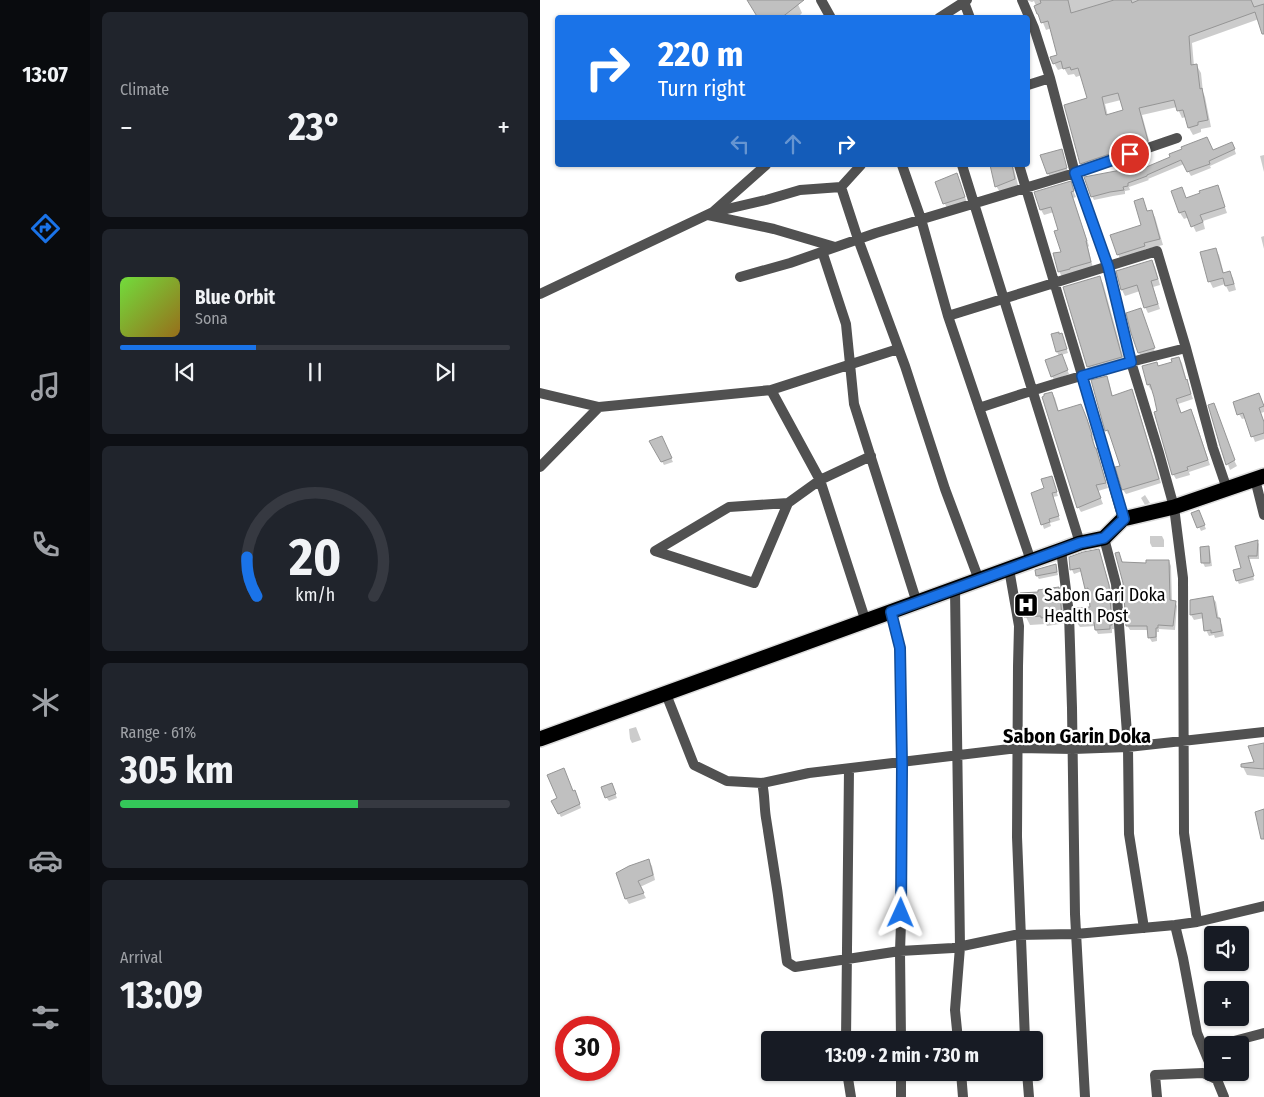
<!DOCTYPE html>
<html lang="en">
<head>
<meta charset="utf-8">
<style>
  :root { --surface:#171b24; --page:#20242c; --text:#f1f3f6; --muted:#9ea1a6; --line:#363941; --accent:#1a73e8 }
  body { margin:0; font-family:"Fira Sans Condensed",sans-serif; background:var(--page); color:var(--text); height:100vh; display:flex; flex-direction:column; font-size:19px; white-space:nowrap }
  * { box-sizing:border-box; margin:0 }
  p { font-size:16px; color:var(--muted) }
  .icon { flex:none; width:28px; height:28px; fill:none; stroke:currentColor; stroke-width:2; stroke-linecap:round; stroke-linejoin:round }
  .map { position:relative; flex:1; overflow:hidden }
  .panel { display:flex; flex-direction:column; gap:12px; padding:12px; background:#0d0f14; width:450px }
  .panel>* { flex:none }
  .guide { position:absolute; left:15px; top:15px; width:475px; height:152px; border-radius:5px; box-shadow:0 1px 4px #0004; background:#1a73e8; color:#fff; overflow:hidden }
  .fabs { position:absolute; left:664px; top:926px; display:grid; gap:10px }
  .fabs a { display:grid; place-items:center; width:45px; height:45px; border-radius:5px; background:var(--surface); box-shadow:0 1px 4px #0004; font-size:25px }
  .speed { position:absolute; left:15px; top:1016px; display:flex; gap:10px; font-size:25px; font-weight:700; text-align:center }
  .speed>* { display:grid; place-content:center; width:65px; height:65px; border-radius:50%; background:var(--surface); box-shadow:0 1px 4px #0004; line-height:1 }
  .speed .limit { border:8px solid #d22; background:#fff; color:#111 }
  .pin { position:absolute; display:grid; place-items:center; width:42px; height:42px; color:#fff; margin:-21px; border:2px solid #fff; border-radius:50%; box-shadow:0 1px 5px #0007 }
  .me { position:absolute; width:55px; margin:-28px; rotate:1deg; stroke-linejoin:round; filter:drop-shadow(0 0 4px #0008) }
  .turn { display:flex; align-items:center; gap:18px; height:105px; padding:0 20px; font-size:22px }
  .turn .icon { width:65px; height:65px; stroke-width:2.5 }
  .turn b { display:block; font-size:35px; line-height:42px }
  .lanes { display:flex; align-items:center; height:48px; padding:0 20px; background:#0003; justify-content:center; gap:25px; direction:ltr }
  .lanes .off { opacity:.35 }
  .big { font-size:38px; font-weight:700; line-height:1.1 }
  .panel .tile { flex:1; display:flex; flex-direction:column; justify-content:center; gap:8px; min-width:0; padding:0 18px; border-radius:8px; background:var(--page) }
  .panel .dial { align-items:center; gap:0 }
  .dial svg { height:130px; overflow:visible; fill:none; stroke:var(--line); stroke-width:7; stroke-linecap:round; text-anchor:middle }
  .dial text { fill:var(--text); stroke:none }
  .song { display:flex; align-items:center; gap:15px }
  .cover { width:60px; height:60px; border-radius:8px; background:linear-gradient(135deg,hsl(100 70% 55%),hsl(40 70% 35%)) }
  .played { height:5px; border-radius:2px; background:linear-gradient(90deg,var(--accent) 35%,var(--line) 35%) }
  .keys { display:flex; justify-content:space-around; direction:ltr }
  .heat { display:flex; justify-content:space-between; align-items:center; font-size:28px; direction:ltr }
  .charge { height:8px; border-radius:4px; background:linear-gradient(90deg,#34c759 61%,var(--line) 0) }
  .trip { position:absolute; left:221px; top:1031px; width:282px; height:50px; border-radius:5px; background:var(--surface); box-shadow:0 1px 4px #0004; font-weight:700; line-height:50px; text-align:center }
  main { display:flex; flex:1; min-height:0 }
  .tab-bar { display:flex; flex-direction:column; width:90px; justify-content:space-around; align-items:center; background:#090b0e; color:var(--muted) }
  .tab-bar .icon { width:35px; height:35px }
  .tab-bar .selected { color:var(--accent) }
  .tab-bar b { font-size:22px; color:var(--text) }
  .map>svg:first-child { display:block }
</style>
</head>
<body>
<main>
<nav class="tab-bar">
<b>13:07</b>
<svg class="icon selected" aria-label="directions" viewBox="0 0 24 24"><path d="M12 3l9 9-9 9-9-9zM9 14v-3h6M13 9l2 2-2 2"/></svg>
<svg class="icon" aria-label="music" viewBox="0 0 24 24"><path d="M9 18V5l10-2v13"/><circle cx="6" cy="18" r="3"/><circle cx="16" cy="16" r="3"/></svg>
<svg class="icon" aria-label="phone" viewBox="0 0 24 24"><path d="M5 4h4l2 5-3 2q2 4 5 5l2-3 5 2v4C11 20 4 13 5 4z"/></svg>
<svg class="icon" aria-label="climate" viewBox="0 0 24 24"><path d="M12 3v18M4 7l16 10M4 17L20 7"/></svg>
<svg class="icon" aria-label="car" viewBox="0 0 24 24"><path d="M5 17H2v-5l4-1 3-4h7l3 4 3 1v5h-3M9 17h6M6 11h13"/><circle cx="7" cy="17" r="2"/><circle cx="17" cy="17" r="2"/></svg>
<svg class="icon" aria-label="filters" viewBox="0 0 24 24"><path d="M4 7h16M4 17h16"/><circle cx="9" cy="7" r="2"/><circle cx="15" cy="17" r="2"/></svg>
</nav>
<section class="panel">
<div class="tile"><p>Climate</p>
<div class="heat"><a>−</a><b class="big">23°</b><a>+</a></div>
</div>
<div class="tile">
<div class="song"><i class="cover"></i><div><b>Blue Orbit</b><p>Sona</p></div></div>
<div class="played"></div>
<div class="keys"><svg class="icon" aria-label="previous" viewBox="0 0 24 24"><path d="M18 5L8 12l10 7zM5 5v14"/></svg><svg class="icon" aria-label="pause" viewBox="0 0 24 24"><path d="M8 5v14M16 5v14"/></svg><svg class="icon" aria-label="next" viewBox="0 0 24 24"><path d="M6 5l10 7-10 7zM19 5v14"/></svg></div>
</div>
<div class="tile dial"><svg viewBox="0 0 100 80">
<path d="M14 69A42 42 0 1 1 86 69"/>
<path d="M14 69A42 42 0 0 1 8 45" stroke="#1a73e8"/>
<text x="50" y="56" font-size="32" font-weight="700">20</text>
<text x="50" y="72" font-size="11">km/h</text>
</svg></div>
<div class="tile"><p>Range · 61%</p><b class="big">305 km</b><div class="charge"></div></div>
<div class="tile"><p>Arrival</p><b class="big">13:09</b></div>
</section>
<div class="map">
<svg width="724" height="1097" viewBox="0 0 724 1097">
  <rect width="100%" height="100%" fill="#fff"/>
  <path fill="#0003" fill-rule="evenodd" d="M209 0H256L262 13 257 18H219Z
    M486 0H724V34L719 19 652 43 654 66H657L661 73 663 92 665 97 671 127 661 129V132L653 135 649 128 646 117 642 118 637 107 602 115 611 148 545 171 541 164 549 99 542 75 536 77 534 74 528 75 524 68 518 70 514 63 518 56 512 28 506 30 494 1 492 2ZM581 100 584 111 568 116 565 104Z
    M694 148 696 154 670 166 671 168 651 176 644 164 608 179 609 180 589 187 590 190 585 191V194L573 196 554 200 552 196 592 162 595 170 604 169Z
    M523 155 528 172 510 178 502 156Z
    M724 155V172L720 156Z
    M455 165H473L478 185 460 192 456 186Z
    M417 175 420 181 427 203 408 210 405 204 397 183Z
    M530 183 536 197 533 198 549 246 548 247 553 268 522 277 519 271 522 253 520 231 514 212 504 215 501 210 496 193Z
    M633 192 646 199 680 193 687 213 663 221 665 229 656 232 649 217 644 219 640 213Z
    M603 200 608 212 611 211 615 217 623 245 606 249 581 261 578 254 603 226Z
    M724 236V249L721 237Z
    M675 249 679 255 684 274 689 272 693 278 696 290 689 292 685 284 673 288 670 282 662 253Z
    M612 261 615 267 620 285 613 287 620 309 608 313 605 307 600 291 585 296 582 290 578 272Z
    M560 278 563 283 585 363 551 373 548 367Z
    M602 314 616 355 603 359 599 353Z
    M522 334 528 353 521 355 529 374 514 380 512 376 519 356 517 352 513 335Z
    M639 358 642 363 647 382 653 399 638 404 641 414 651 411 654 416 670 465 649 472 650 475 636 479 633 474 613 389 611 390 608 385 603 367H618L633 363Z
    M566 377 569 382 573 397 592 391 594 395 621 483 586 494 583 490 581 467 570 434 569 435 566 430Z
    M512 393 515 398 519 412 543 411 550 426 554 440 553 441 558 455 568 488 558 491 563 504 541 512 538 507Z
    M719 394 724 406V412L721 413 724 422V439L715 442 706 418 702 419 699 414Z
    M111 442H123L133 462 124 465Z
    M681 446 692 456 697 466 690 470Z
    M513 481 518 496 513 497 520 520 510 523 511 526 504 529 492 494 506 489Z
    M605 495 610 503 605 505 601 498Z
    M653 514 660 515 666 529 661 531Z
    M610 536H622L624 540V547H612L610 543Z
    M717 541 719 544V559H709L714 580 699 584 697 580 702 569 696 547Z
    M668 547 670 551 672 566 665 567 663 563Z
    M558 550 560 554 571 590 574 629H572V633L558 634 556 630V626L540 627 537 623 536 609 551 608 550 592H548L546 589 542 571 534 574 532 570 530 558Z
    M579 553 583 563 608 564 629 561 631 566 632 602H635L637 606 635 630 619 629V632H617V641L612 642 609 637V630H590L587 625 584 583Z
    M515 566 517 570 518 575 499 579 497 576Z
    M518 588 523 597 526 623 507 626 506 624 490 625 486 617 499 593Z
    M672 597 676 602 679 620 682 625 684 636 675 638 674 635 669 636 666 630 664 618 654 620 651 615V601Z
    M96 727 101 740 92 743 90 739 89 729Z
    M724 745V777L707 775 703 767 716 763Z
    M73 789 77 798 69 801 66 797Z
    M33 793 37 796 41 808 21 817 13 802Z
    M109 861 112 866 115 880 100 887 106 898 89 904 86 899Z"/>
  <path fill="#c0c0c0" stroke="#959595" fill-rule="evenodd" d="M207 0H264L241 18H218Z
    M500 0H528L531 13 574 0H591L592 3 599 0H711L714 7 724 4V34H722L715 12 649 36 651 65 657 64 660 89 662 88 668 120 658 122V125L648 128 643 110 637 111 634 100 599 108 608 141 540 164 524 105 547 98 538 68 531 70 530 67 523 69 521 61 513 64 510 57 517 55 508 21 501 23 498 14H497L494 6 501 3ZM578 93 583 110 566 115 562 97Z
    M667 137 673 150 692 142 695 149 669 161 670 164 647 172 641 160 607 175V176L588 183V186L583 187 584 190 570 192 551 197 544 177 581 170 580 165 593 160 594 169 604 165V168L630 157 629 154 642 149 641 147Z
    M522 149 527 168 507 174 500 155Z
    M450 165H472L475 179 455 187Z
    M417 173 425 197 403 204 395 182Z
    M531 181 534 191 531 192 547 241H546L551 262 530 268V269L518 272 513 253 521 252 514 231 518 230 511 207 500 210 494 192Z
    M678 185 685 207 660 215 663 222 651 227 645 211 639 213 631 191 642 187 646 198 660 193 659 191Z
    M603 198 607 211 612 210 620 239 604 243 605 246 577 255 570 235 601 225 594 201Z
    M676 248 683 273 690 271 694 284 685 286 683 278 668 282 660 252Z
    M612 260 618 279 611 281 618 304 604 308 597 285 581 290 576 271Z
    M560 276 582 357 547 367 523 287Z
    M601 308 615 348 598 353 591 333 586 313Z
    M519 332V334L522 333 527 349 516 352 511 334Z
    M522 354 528 370 511 377 505 360Z
    M639 357 646 380 647 379 651 394 636 399 641 413 651 409 668 460 647 467 648 470 632 475 614 412 617 411 614 397 610 384 607 385 602 366 617 362 618 366 632 362 631 359Z
    M567 376 572 396 592 389 619 479 582 490 575 467 580 466 568 430 565 431 551 380Z
    M512 392 518 411 541 404 547 419 552 435H551L555 448H556L566 483 556 485 561 498 537 508 502 397 504 396V394Z
    M719 393 724 406 719 408 724 422V433L711 437 703 413 697 415 693 402Z
    M674 403 695 460 686 465 680 446 668 405Z
    M122 436 132 458 121 462 109 441Z
    M512 476 517 492 512 493 519 516 509 519 510 522 501 525 491 493 504 488 501 479Z
    M659 510 665 525 657 528 651 513Z
    M718 540 717 556H708L714 576 696 581 693 570 701 568 695 546Z
    M669 546 670 563H661L660 547Z
    M559 549 569 585 572 625H570V629L555 630 554 622 536 623 535 608 550 607 548 588 545 589 540 568 530 570 529 557 543 552Z
    M579 552 582 562 606 563V560H629L630 600 636 601 633 626 618 625V628H616V637L608 638 607 626H586L583 583 575 553Z
    M516 564 517 572 496 576 495 570Z
    M519 587 522 615 501 618V616L484 617 480 593 498 592V590Z
    M673 596 677 618H680L682 631 671 633V630L664 631 662 613 650 615V600Z
    M724 743V769L701 767V764L714 762 708 746Z
    M24 768 33 791 35 790 40 804 18 814 11 801 17 798 7 775Z
    M72 783 76 794 65 798 61 787Z
    M724 809V839H721L715 812Z
    M109 859 113 875 98 881 104 893 85 899 76 873 89 866Z"/>
  <g fill="none" stroke-linecap="round" stroke-linejoin="round">
    <defs>
      <path id="highway" d="M0 739 521 550 540 543 564 538 583 519 634 507 724 476"/>
    </defs>
    <use href="#highway" stroke="#dbdbdb" stroke-width="18"/>
    <path stroke="#515151" stroke-width="10" d="M281 0 291 18
      M482 0 494 28 510 78 535 173 568 266 591 362 619 453 634 507 643 578 644 833 657 922
      M424 2 430 18
      M399 18 427 0
      M488 85 510 78
      M362 165 381 219 408 316 491 561
      M422 165 540 543
      M479 165 542 375 583 519
      M301 187 318 239 365 366 405 489 439 580
      M174 212 226 200 260 190 301 187 321 165
      M168 215 234 229 295 247
      M282 251 306 324 314 404 377 603
      M200 277 250 263 336 233 535 173 637 138
      M0 294 173 212 226 165
      M408 316 617 251 646 348 673 448 687 489
      M231 390 280 480 326 622
      M0 393 59 407 0 467
      M59 407 231 390 358 349
      M439 408C507 385 576 365 646 348
      M715 479 724 515
      M248 503 189 507 115 551 214 583 248 503 280 480 331 456
      M564 538 576 584 588 747 589 834 604 928
      M521 550 529 614 532 708 535 914 545 1097
      M469 569 479 626 478 666 477 837 485 1040
      M415 589 420 947 415 1010 418 1040
      M351 612 360 648 362 765V894L360 951 361 1040
      M126 694 154 765 187 781 222 783 269 773 478 748 533 749 588 747 724 732
      M222 783C225 795 224 806 226 818 234 866 241 914 247 962L255 967 360 951 413 948 475 935 536 934 635 925 657 922 724 906
      M635 925 643 958 657 1033 672 1069
      M306 1040 309 769
      M679 1045 724 1033
      M307 1072 311 1097
      M421 1072 423 1097
      M487 1072 489 1097
      M675 1075 684 1097
      M361 1097V1072
      M617 1097 615 1075 663 1073 676 1079"/>
    <use href="#highway" stroke="#000" stroke-width="15"/>
  </g>
  <g fill="none" stroke-linecap="round" stroke-linejoin="round">
    <defs>
      <path id="route" d="M361 913 362 766 360 648 351 612 521 550 540 543 564 538 584 519 542 376 591 362 568 266 535 173 590 154"/>
    </defs>
    <use href="#route" stroke="#114b97" stroke-width="12"/>
    <use href="#route" stroke="#1a73e8" stroke-width="9"/>
  </g>
  <defs>
    <symbol id="hospital-square" viewBox="-11 -11 22 22"><rect x="-9" y="-9" width="18" height="18" rx="4" fill="#000" stroke="#fff"/><path d="M-5-5h3v3.5h4V-5h3V5h-3V1.5h-4V5h-3Z" fill="#fff"/></symbol>
  </defs>
  <g fill-rule="evenodd">
    <use href="#hospital-square" x="472" y="591" width="28" height="28"/>
  </g>
  <g text-anchor="middle" stroke-width="4.5" stroke-linejoin="round" paint-order="stroke">
    <g font-size="18" fill="#000" stroke="#fff" text-anchor="start">
      <text x="504" y="601">Sabon Gari Doka<tspan x="504" dy="21">Health Post</tspan></text>
    </g>
    <g font-size="20" font-weight="bold" fill="#000" stroke="#fff">
      <text x="537" y="743">Sabon Garin Doka</text>
    </g>
  </g>
</svg>
<div class="fabs">
<a><svg class="icon" aria-label="sound" viewBox="0 0 24 24"><path d="M4 9h4l5-4v14l-5-4H4zM17 9q2 3 0 6"/></svg></a>
<a>+</a>
<a>−</a>
</div>
<div class="speed"><div class="limit">30</div></div>
<div class="pin" style="left:590px;top:154px;background:#d93025"><svg class="icon" aria-label="arrive" viewBox="0 0 24 24"><path d="M6 21V4h12l-3 4 3 4H6"/></svg></div>
<svg class="me" style="left:361px;top:913px" viewBox="-20 -20 40 40"><path d="M0-17L14 15 0 8-14 15z" fill="#1a73e8" stroke="#fff" stroke-width="4"/></svg>
<div class="trip">13:09 · 2 min · 730 m</div>
<div class="guide">
<div class="turn"><svg class="icon" aria-label="right" viewBox="0 0 24 24"><path d="M7 20v-9h11M14 6l5 5-5 5"/></svg><div><b>220 m</b>Turn right</div></div>
<div class="lanes"><svg class="icon off" aria-label="left" viewBox="0 0 24 24"><path d="M17 20v-9H6M10 6l-5 5 5 5"/></svg><svg class="icon off" aria-label="ahead" viewBox="0 0 24 24"><path d="M12 20V5M6 11l6-6 6 6"/></svg><svg class="icon" aria-label="right" viewBox="0 0 24 24"><path d="M7 20v-9h11M14 6l5 5-5 5"/></svg></div>
</div>
</div>
</main>
</body>
</html>
